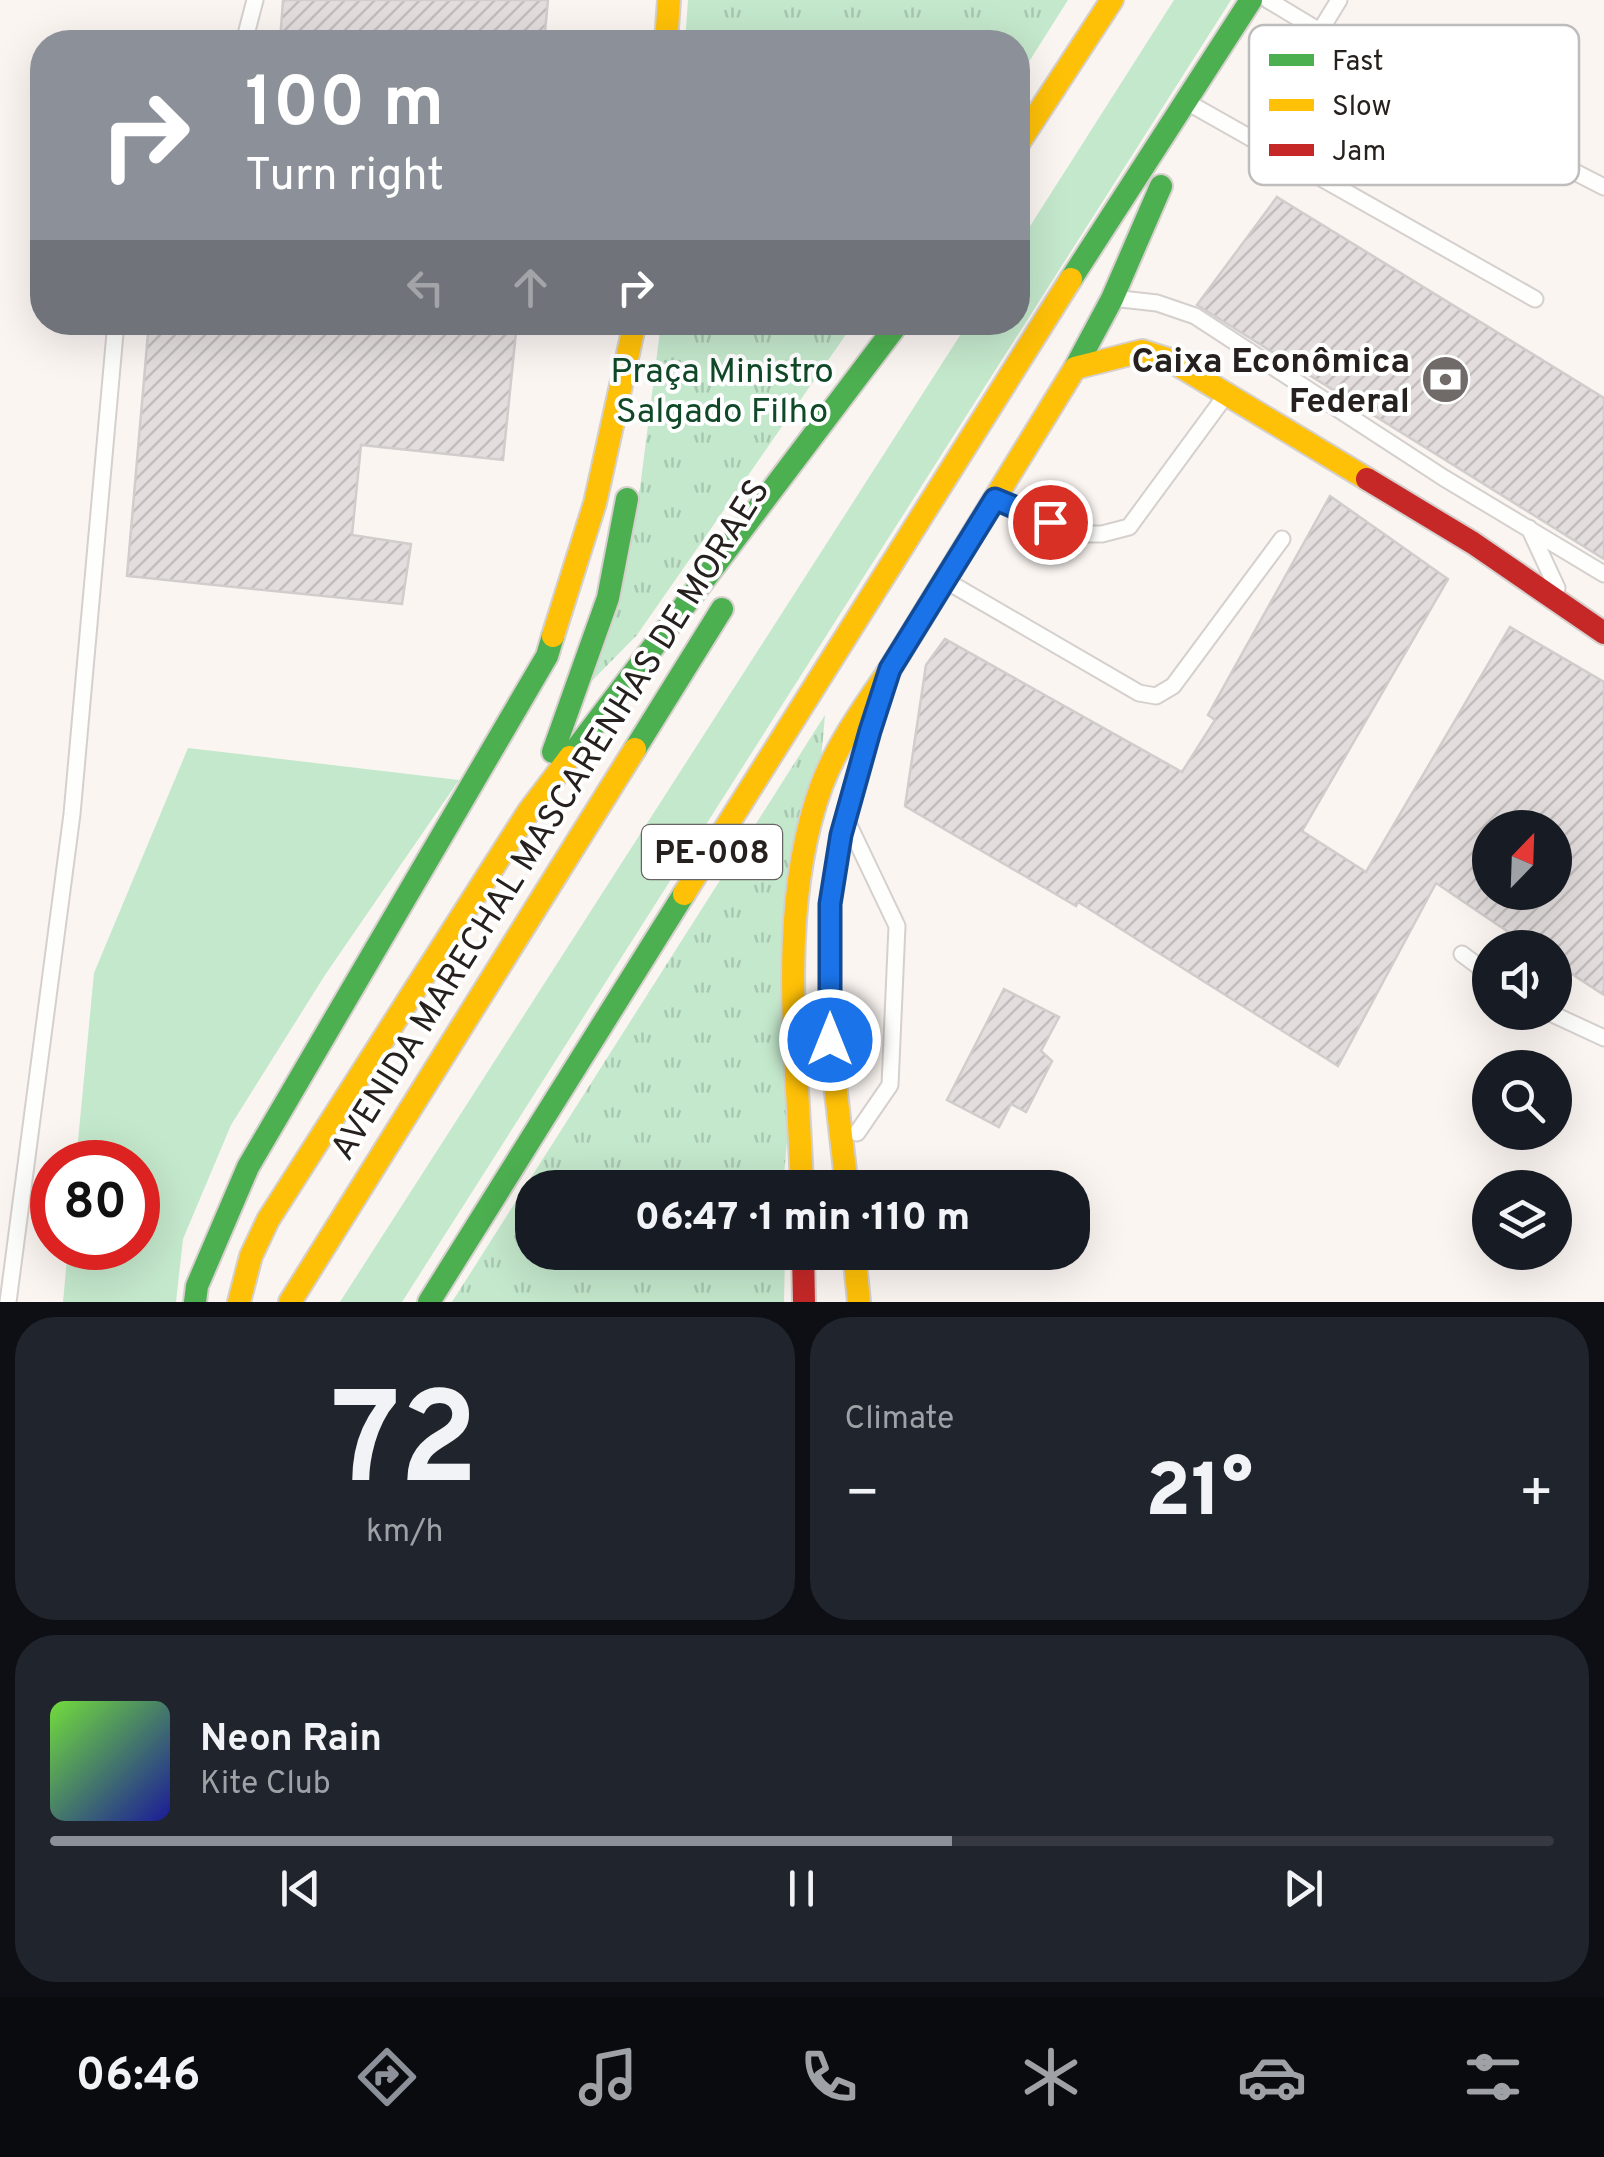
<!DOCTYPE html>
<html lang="en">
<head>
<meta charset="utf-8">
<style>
  :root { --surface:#171b24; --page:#20242c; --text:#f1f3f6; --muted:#9ea1a6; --line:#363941; --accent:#8c9099 }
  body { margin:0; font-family:Overpass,sans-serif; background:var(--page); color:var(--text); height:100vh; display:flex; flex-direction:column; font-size:38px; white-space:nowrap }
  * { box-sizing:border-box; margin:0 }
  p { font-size:32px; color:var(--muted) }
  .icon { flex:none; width:55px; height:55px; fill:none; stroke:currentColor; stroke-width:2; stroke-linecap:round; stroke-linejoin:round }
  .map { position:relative; height:1302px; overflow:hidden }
  .details { display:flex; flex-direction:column; gap:15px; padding:15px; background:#0d0f14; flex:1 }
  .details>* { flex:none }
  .hud { position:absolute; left:30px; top:30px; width:1000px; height:305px; border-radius:40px; box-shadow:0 10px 40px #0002; background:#8c9099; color:#fff; overflow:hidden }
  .needle { width:65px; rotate:23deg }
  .fabs { position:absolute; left:1472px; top:810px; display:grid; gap:20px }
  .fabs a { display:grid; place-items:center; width:100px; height:100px; border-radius:50%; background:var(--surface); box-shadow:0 10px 40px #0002; font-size:50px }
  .speed { position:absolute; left:30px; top:1140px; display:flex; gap:20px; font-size:50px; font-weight:700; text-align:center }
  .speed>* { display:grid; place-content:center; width:130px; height:130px; border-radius:50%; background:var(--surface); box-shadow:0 10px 40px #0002; line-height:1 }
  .speed .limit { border:15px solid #d22; background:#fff; color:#111 }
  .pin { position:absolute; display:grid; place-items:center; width:85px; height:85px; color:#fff; margin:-42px; border:5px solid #fff; border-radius:50%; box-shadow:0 2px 10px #0007 }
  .me { position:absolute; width:110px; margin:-55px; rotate:0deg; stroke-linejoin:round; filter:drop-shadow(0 0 8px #0008) }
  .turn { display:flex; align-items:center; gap:35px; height:210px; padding:0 50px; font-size:45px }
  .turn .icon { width:130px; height:130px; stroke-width:2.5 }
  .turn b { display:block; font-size:70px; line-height:85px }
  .lanes { display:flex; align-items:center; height:95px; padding:0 50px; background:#0003; justify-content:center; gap:50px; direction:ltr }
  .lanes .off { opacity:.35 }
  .big { font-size:75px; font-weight:800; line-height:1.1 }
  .details .card { flex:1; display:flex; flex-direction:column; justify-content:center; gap:15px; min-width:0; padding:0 35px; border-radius:40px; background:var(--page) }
  .details .dial { align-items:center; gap:0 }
  .dial b { font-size:130px; line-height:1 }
  .song { display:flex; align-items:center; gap:30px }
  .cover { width:120px; height:120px; border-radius:15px; background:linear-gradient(135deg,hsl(100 70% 55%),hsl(240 70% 35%)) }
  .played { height:10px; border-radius:5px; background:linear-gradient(90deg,var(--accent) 60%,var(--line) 60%) }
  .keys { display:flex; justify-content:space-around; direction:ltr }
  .heat { display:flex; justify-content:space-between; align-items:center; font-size:55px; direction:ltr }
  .details .tiles { flex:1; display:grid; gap:15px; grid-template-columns:1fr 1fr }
  .card:last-child { grid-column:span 2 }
  .trip { position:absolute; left:515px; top:1170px; width:575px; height:100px; border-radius:40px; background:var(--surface); box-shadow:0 10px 40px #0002; font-weight:800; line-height:100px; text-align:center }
  .menu { display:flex; height:160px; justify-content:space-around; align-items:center; background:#090b0e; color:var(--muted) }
  .menu .icon { width:70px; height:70px }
  .menu .on { color:var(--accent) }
  .menu b { font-size:45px; color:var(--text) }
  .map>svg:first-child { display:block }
</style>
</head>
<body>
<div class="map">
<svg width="1604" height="1302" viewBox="0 0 1604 1302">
  <defs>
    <pattern id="park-tufts" width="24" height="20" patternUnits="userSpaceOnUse" patternTransform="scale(2.5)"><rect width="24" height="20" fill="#c4e8cc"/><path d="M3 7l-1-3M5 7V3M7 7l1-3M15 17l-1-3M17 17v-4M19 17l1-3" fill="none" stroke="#a8c7af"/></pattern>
    <pattern id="building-hatch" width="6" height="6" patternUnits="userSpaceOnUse" patternTransform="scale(2.5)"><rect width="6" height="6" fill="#e3dedd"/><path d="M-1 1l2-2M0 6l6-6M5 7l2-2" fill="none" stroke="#c3bebd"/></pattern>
  </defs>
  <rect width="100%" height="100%" fill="#faf5f1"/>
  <path fill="#c4e8cc" d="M1174 0H1231L402 1302H340L968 323 1018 322V245Z
    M188 748 459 780 325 975 231 1125 183 1239 176 1302H63L68 1248H138V1162H76L94 973Z"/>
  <path fill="url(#park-tufts)" d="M688 0H1068L1018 79V42H685Z
    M661 323H854L637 635 577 696 640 488Z
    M825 715 783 1187 532 1188V1252L785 1253 784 1302H452Z"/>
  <path fill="url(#building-hatch)" stroke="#d1cdcc" stroke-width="2.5" fill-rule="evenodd" d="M283 0H548L544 42H280Z
    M1277 197 1604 398V559L1197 305Z
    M149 322H517L503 460 361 445 352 535 411 544 402 604 127 576Z
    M1330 496 1448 579 1302 831 1366 872 1510 627 1604 682V995L1555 963V948H1532L1436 883 1338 1066 1078 902 1076 906 905 806 926 665 945 639 1182 772 1215 720 1208 715ZM1490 828H1555V892H1490Z
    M1004 989 1059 1017 1041 1051 1052 1061 1026 1112 1011 1104 999 1127 947 1100Z"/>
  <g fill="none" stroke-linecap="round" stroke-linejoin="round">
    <defs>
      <path id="lane" d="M1268 0 1431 98 1604 187
        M1320 31 1339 0
        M244 42 255 0
        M1194 106 1535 299
        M1121 299 1157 303 1195 316 1444 478 1604 574
        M998 500 1078 534H1102L1129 527 1226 395
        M1529 528 1557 588
        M948 582 1139 693 1156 696 1173 686 1282 539
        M846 819 897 926 890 1085 857 1133
        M1462 954 1490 975
        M1548 1012 1604 1038
        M8 1302 72 814 116 322"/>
      <path id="fast" d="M1071 279 1251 0
        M1075 368 1112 299 1161 186
        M635 749 722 609
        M553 752 608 598 627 499
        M570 757 899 322
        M195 1302 197 1286 248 1167 547 656 553 636
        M429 1302 684 894"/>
      <path id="slow" d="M666 42 669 0
        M1018 144 1112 0
        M553 636 595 503 635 322
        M890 669 1075 368 1142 351 1170 360 1367 479
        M684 894 1071 279
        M831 1049 847 1188
        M802 1188C798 1059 776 911 821 787 837 744 865 706 890 669
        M854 1252 859 1302
        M239 1302 251 1256 268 1220 529 811 570 757
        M290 1302 635 749"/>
      <path id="jam" d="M1367 479 1473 543 1604 633
        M803 1252 804 1302"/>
    </defs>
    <use href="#lane" stroke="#d5d0cd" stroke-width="19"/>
    <use href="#fast" stroke="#d5d0cd" stroke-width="26"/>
    <use href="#slow" stroke="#d5d0cd" stroke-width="26"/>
    <use href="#jam" stroke="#d5d0cd" stroke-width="26"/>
    <use href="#lane" stroke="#fefefd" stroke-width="15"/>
    <use href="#fast" stroke="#4caf50" stroke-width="22"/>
    <use href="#slow" stroke="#ffc107" stroke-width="22"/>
    <use href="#jam" stroke="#c62828" stroke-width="22"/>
  </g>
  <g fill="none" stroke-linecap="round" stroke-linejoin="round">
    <defs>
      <path id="route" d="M830 1040V904L841 835 870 731 890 669 995 499 1050 522"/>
    </defs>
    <use href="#route" stroke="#114b97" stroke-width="25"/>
    <use href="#route" stroke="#1a73e8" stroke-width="18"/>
  </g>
  <defs>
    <symbol id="bank-disc" viewBox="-11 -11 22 22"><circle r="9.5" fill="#706b68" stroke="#fff"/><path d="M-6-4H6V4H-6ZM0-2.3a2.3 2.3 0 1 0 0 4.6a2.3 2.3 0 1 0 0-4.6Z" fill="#fff"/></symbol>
  </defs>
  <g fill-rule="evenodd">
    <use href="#bank-disc" x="1418" y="352" width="55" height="55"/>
  </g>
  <g text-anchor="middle" stroke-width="8" stroke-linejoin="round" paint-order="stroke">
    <rect fill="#fff" stroke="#676462" stroke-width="2.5" x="642" y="825" width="140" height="54" rx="8"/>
    <g font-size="32" font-weight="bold" fill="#26211e">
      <text x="712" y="863">PE-008</text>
    </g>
    <g font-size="35" font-weight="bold" fill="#26211e" stroke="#fff" text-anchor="end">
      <text x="1410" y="372">Caixa Econômica<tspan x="1410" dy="40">Federal</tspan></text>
    </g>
    <g font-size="35" fill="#104928" stroke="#fff">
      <text x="722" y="382">Praça Ministro<tspan x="722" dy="40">Salgado Filho</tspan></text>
    </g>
    <g font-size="35" fill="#26211e" stroke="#fff">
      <text transform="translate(549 819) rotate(-58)" y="12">AVENIDA MARECHAL MASCARENHAS DE MORAES</text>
    </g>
  </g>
  <rect x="1249" y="25" width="330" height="160" rx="15" fill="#fff" stroke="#bebcbc" stroke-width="2.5"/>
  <rect x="1269" y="54" width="45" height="12" fill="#4caf50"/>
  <rect x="1269" y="99" width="45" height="12" fill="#ffc107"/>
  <rect x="1269" y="144" width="45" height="12" fill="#c62828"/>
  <g font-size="28" fill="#26211e">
    <text x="1332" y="70">Fast</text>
    <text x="1332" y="115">Slow</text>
    <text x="1332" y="160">Jam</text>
  </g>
</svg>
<div class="fabs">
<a><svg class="needle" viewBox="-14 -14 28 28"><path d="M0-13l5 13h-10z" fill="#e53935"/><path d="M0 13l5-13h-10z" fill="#9ea1a6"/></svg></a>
<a><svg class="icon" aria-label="sound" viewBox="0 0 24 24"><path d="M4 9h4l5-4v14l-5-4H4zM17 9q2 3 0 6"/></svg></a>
<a><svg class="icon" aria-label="search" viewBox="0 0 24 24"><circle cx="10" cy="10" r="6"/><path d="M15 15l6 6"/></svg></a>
<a><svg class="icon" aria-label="layers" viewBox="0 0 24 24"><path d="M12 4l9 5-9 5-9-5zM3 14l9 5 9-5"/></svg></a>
</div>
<div class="speed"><div class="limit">80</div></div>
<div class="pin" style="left:1050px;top:522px;background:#d93025"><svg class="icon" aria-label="arrive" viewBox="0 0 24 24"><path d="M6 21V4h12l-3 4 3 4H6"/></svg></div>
<svg class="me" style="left:830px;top:1040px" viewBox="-20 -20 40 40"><circle r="17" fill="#1a73e8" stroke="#fff" stroke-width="3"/><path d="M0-11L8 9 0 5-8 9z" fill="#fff"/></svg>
<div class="trip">06:47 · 1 min · 110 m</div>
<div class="hud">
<div class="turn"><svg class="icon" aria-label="right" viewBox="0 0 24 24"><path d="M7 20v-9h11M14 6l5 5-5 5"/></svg><div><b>100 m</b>Turn right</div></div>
<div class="lanes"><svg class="icon off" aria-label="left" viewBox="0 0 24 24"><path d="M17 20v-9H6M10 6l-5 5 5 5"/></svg><svg class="icon off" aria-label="ahead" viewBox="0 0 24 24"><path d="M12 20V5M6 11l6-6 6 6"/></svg><svg class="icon" aria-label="right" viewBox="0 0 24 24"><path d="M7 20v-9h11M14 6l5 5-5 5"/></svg></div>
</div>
</div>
<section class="details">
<div class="tiles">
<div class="card dial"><b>72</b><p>km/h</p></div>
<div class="card"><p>Climate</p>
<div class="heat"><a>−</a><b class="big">21°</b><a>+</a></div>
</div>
<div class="card">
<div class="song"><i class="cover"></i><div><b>Neon Rain</b><p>Kite Club</p></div></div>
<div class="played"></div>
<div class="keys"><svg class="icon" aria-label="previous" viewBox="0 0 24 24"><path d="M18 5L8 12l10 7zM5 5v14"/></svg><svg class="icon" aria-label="pause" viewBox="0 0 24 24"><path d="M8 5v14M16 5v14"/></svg><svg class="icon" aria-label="next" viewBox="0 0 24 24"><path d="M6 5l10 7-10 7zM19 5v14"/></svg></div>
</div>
</div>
</section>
<nav class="menu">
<b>06:46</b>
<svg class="icon on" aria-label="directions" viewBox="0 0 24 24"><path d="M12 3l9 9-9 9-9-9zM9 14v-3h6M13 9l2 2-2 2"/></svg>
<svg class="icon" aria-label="music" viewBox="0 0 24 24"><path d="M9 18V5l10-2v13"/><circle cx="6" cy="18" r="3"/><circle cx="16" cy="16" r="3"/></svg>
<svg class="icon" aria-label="phone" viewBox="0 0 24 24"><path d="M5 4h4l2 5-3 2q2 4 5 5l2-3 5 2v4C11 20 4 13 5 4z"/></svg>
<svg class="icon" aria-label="climate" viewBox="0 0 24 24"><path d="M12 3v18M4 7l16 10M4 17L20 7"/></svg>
<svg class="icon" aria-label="car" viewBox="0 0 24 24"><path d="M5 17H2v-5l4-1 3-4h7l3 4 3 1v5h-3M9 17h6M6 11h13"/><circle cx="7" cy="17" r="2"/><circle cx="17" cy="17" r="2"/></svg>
<svg class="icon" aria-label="filters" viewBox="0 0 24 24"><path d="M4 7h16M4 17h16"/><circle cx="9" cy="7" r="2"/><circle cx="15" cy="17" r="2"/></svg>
</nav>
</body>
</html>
